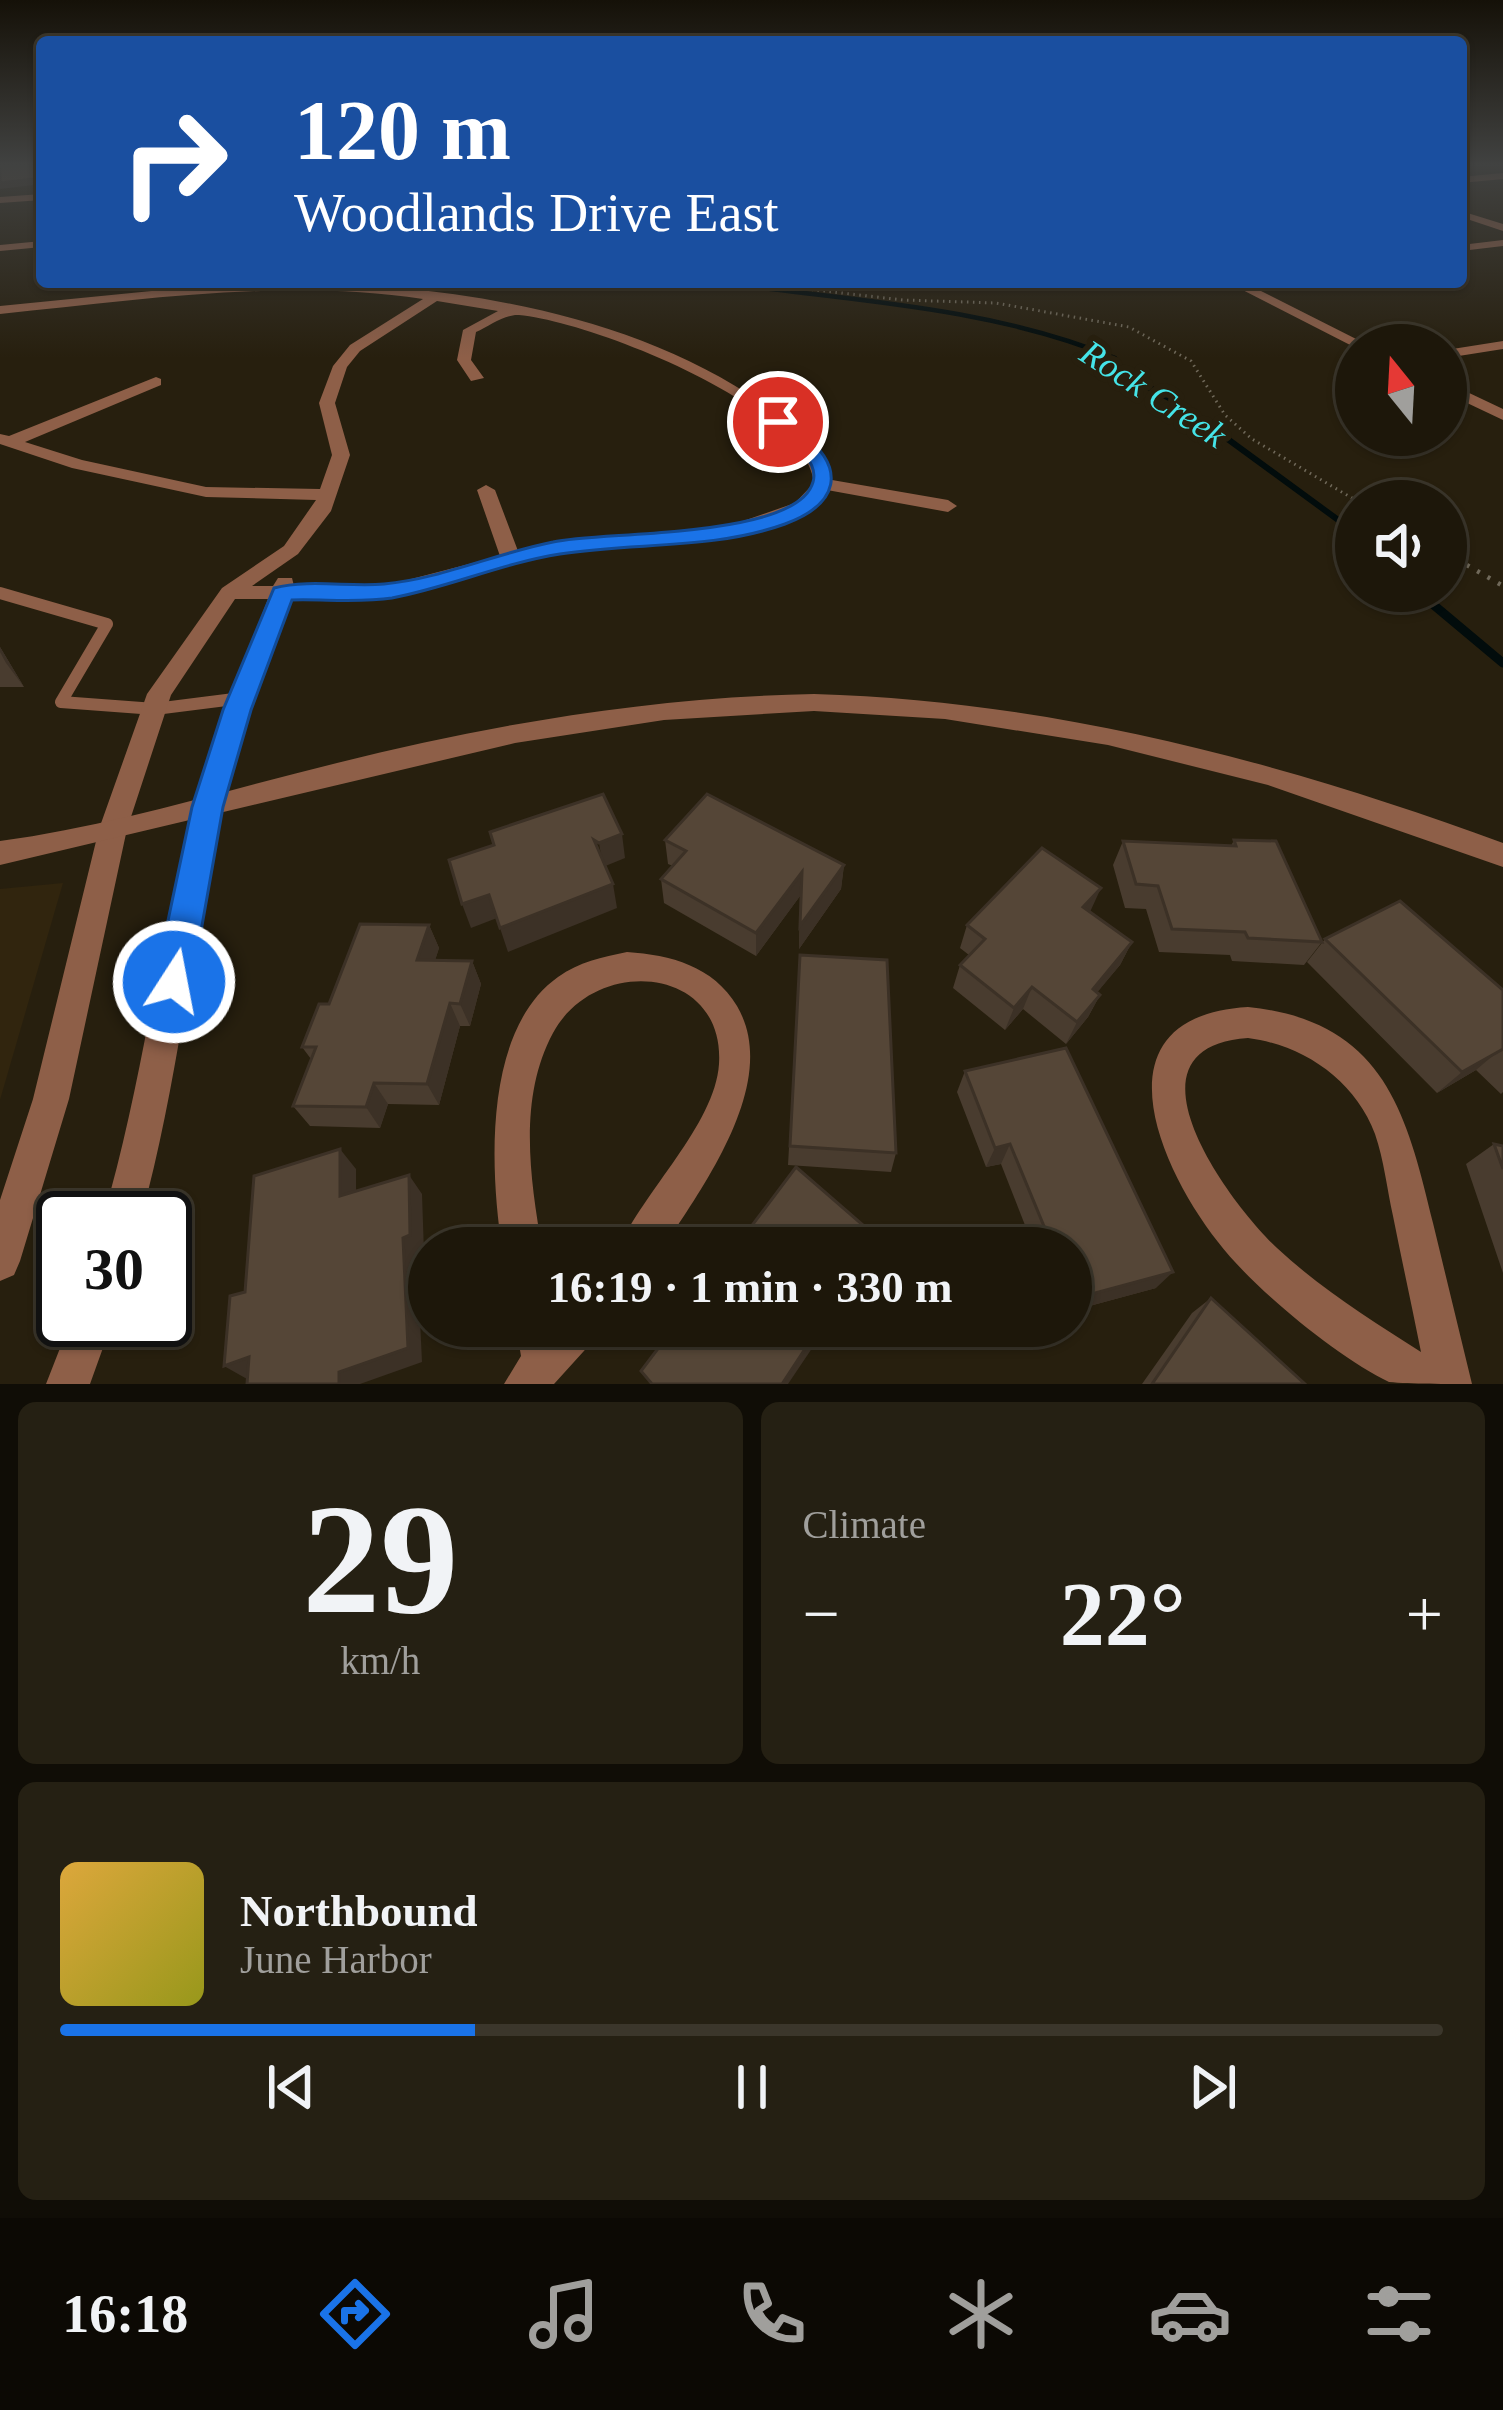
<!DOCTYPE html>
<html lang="en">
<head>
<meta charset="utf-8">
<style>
  :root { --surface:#1d170a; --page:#252013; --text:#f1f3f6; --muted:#a09f9c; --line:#3b362b; --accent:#1a73e8 }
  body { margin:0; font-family:"Times New Roman",serif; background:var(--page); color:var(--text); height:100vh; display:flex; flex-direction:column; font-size:45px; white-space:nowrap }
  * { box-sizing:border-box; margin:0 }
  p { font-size:39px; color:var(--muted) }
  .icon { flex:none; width:66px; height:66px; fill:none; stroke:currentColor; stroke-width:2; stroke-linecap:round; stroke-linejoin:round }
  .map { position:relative; height:1384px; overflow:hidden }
  .side { display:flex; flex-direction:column; gap:18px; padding:18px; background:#100d06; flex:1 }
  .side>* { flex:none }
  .top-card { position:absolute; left:36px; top:36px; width:1431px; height:252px; border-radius:12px; box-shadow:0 3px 9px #0004,0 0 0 3px var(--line); background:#1a4fa0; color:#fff; overflow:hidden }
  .needle { width:78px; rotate:342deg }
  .fabs { position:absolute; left:1335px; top:324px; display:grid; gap:24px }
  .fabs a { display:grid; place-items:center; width:132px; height:132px; border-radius:50%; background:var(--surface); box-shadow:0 3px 9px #0004,0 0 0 3px var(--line); font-size:60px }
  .speed { position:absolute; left:36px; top:1191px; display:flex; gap:24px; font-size:60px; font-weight:700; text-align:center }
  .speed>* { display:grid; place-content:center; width:156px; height:156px; border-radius:50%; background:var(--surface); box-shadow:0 3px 9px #0004,0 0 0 3px var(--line); line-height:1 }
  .speed .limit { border:6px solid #111; border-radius:18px; background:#fff; color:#111 }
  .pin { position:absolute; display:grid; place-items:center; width:102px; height:102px; color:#fff; margin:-51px; border:6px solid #fff; border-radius:50%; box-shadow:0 3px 12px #0007 }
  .me { position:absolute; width:132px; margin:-66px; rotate:11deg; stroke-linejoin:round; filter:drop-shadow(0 0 9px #0008) }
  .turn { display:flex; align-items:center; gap:42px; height:252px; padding:0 60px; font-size:54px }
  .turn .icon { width:156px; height:156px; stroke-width:2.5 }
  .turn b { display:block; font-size:84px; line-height:102px }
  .big { font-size:90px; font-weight:800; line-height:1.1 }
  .side .widget { flex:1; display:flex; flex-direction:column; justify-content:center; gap:18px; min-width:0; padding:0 42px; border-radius:18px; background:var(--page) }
  .side .dial { align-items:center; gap:0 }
  .dial b { font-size:156px; line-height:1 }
  .song { display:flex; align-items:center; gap:36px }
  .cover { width:144px; height:144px; border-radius:18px; background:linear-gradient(135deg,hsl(40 70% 55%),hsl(60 70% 35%)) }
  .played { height:12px; border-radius:6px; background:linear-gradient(90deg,var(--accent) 30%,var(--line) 30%) }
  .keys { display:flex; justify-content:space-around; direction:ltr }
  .heat { display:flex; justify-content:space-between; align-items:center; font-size:66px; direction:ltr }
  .side .tiles { flex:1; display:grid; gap:18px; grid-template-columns:1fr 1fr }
  .widget:last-child { grid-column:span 2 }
  .trip { position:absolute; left:408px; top:1227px; width:684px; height:120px; border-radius:60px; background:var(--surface); box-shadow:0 3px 9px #0004,0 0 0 3px var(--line); font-weight:800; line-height:120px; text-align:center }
  .menu { display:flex; height:192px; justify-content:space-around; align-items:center; background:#0c0904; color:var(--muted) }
  .menu .icon { width:84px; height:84px }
  .menu .active { color:var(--accent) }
  .menu b { font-size:54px; color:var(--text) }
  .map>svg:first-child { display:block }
</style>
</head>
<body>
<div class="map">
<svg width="1503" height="1384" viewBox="0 0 1503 1384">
  <rect width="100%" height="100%" fill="#271f0e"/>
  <path fill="#31250e" d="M63 883 0 1100V889Z"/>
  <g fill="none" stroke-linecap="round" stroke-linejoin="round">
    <path stroke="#020c0c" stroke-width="4.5" d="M713 282C847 300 989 306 1115 358L1118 371 1146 386"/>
    <path stroke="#020c0c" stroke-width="6" d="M1140 383 1177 402 1356 533"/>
    <path stroke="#020c0c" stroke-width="9" d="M1417 591 1503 663"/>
    <path stroke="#70695a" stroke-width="3" stroke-dasharray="1.5 4.5" stroke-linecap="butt" d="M746 282 903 300 996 303 1129 327 1191 361 1225 415 1252 439 1357 501"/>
    <path stroke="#70695a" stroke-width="4.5" stroke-dasharray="3 9" stroke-linecap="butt" d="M1446 553 1503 586"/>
    <path stroke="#8e5f48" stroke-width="12" d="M0 593 107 624 61 702 155 709 242 698"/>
    <path fill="#8e5f48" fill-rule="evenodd" d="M1503 173V179L1461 183V177Z
      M42 194V200L0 203V197Z
      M1461 211 1503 224V231L1461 217Z
      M1503 240V246L1461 251V245Z
      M42 241V247L0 251V245Z
      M288 282C452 285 631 311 768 407 794 425 827 445 832 480L948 500 957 506 948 512 827 490 809 511 729 539 558 553 388 597 289 599C265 668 237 738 221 810 191 945 178 1084 141 1218H103C143 1083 158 942 195 806 213 735 242 667 268 599H235L171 695 127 829 69 1099 20 1261 14 1275 0 1281V1200L33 1099 99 829 147 694 222 588 284 546 316 500 206 497 72 468 0 444V434L9 436 156 377 161 379V385L25 442 82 460 206 487 320 489 332 455 319 403 333 366 350 345 423 299C282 278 140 300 0 314V306L192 287ZM437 301 498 311 463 330 457 360 471 381 484 378 471 360 476 332C489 326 505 314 519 315 589 321 806 405 814 483L795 503 726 527 558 541 518 551 495 490 486 485 477 490 500 556 388 585 294 586 292 578H278L273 586H252L298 554 331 511 350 455 335 403 347 367 360 351Z
      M1503 341V349L1446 358V350Z
      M627 952C671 955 713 966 737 1006 781 1081 704 1185 663 1248H619C642 1193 715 1125 719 1064 725 965 595 955 553 1033 518 1098 530 1178 542 1248H502C490 1170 483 1030 558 977 579 962 602 957 627 952Z
      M1248 1007C1383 1021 1406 1110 1433 1223 1446 1277 1459 1330 1472 1384 1449 1384 1410 1384 1389 1382 1338 1358 1252 1287 1218 1242 1157 1164 1094 1016 1248 1007ZM1248 1038C1303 1045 1355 1080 1375 1134 1384 1160 1387 1189 1393 1216 1402 1261 1412 1307 1421 1352 1371 1320 1321 1289 1277 1248 1229 1203 1114 1047 1248 1038Z
      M71 1320H113L90 1384H46Z
      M516 1326H599L593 1341 554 1384H504L521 1356Z"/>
    <path fill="#8e5f48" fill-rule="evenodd" d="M1227 282H1243L1368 345 1356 348Z
      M1446 382 1503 409V420L1446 393Z
      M814 694C1052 701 1280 761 1503 843V867L1268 785 1108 745 945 719 814 711 664 720 515 743 0 865V841C114 826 226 790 337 763 493 724 652 697 814 694Z"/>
  </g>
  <path fill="#493c2f" d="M0 647 24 687H0Z
    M665 840 844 865 841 889 799 949 800 896 756 956 664 903 661 879 673 866 668 864Z
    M1234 840 1322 942 1304 965 1232 961 1230 955 1159 952 1146 909 1125 908 1113 865 1123 841 1231 846Z
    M1090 912 1132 942 1120 965 1097 992 1100 995 1088 1017 1066 1044 1023 1009 1005 1030 953 988 960 965 969 955 960 948 967 925Z
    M429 925 439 948 435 960 472 961 481 984 470 1026H460L439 1105 388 1104 380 1128 310 1126 293 1106 311 1059 302 1047Z
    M1325 939 1503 990V1092L1501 1094 1476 1070 1437 1093 1307 962Z
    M800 955 896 1153 891 1172 788 1165Z
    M965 1071 1156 1288 1071 1311V1248H1034L1001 1164 986 1167 957 1092Z
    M1494 1144 1503 1146V1273L1466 1164Z
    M1211 1298 1305 1384H1142L1192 1313Z"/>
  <path fill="#3c3126" d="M42 178V184L0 189V183Z
    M0 647 24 687 6 663 0 652Z
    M622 834 625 858 603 867 599 843Z
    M844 865 841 889 799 949 800 926Z
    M802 872 800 896 756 956V933Z
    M613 884 617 908 508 952 500 928Z
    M1101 888 1090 912 1083 907Z
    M489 895 497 918 471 928 462 904Z
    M429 925 439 948 428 983 417 960Z
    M1132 942 1120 965 1081 1012 1093 989Z
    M472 961 481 984 470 1026 460 1004Z
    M1032 987 1023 1009 1005 1030 1014 1008Z
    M1100 995 1088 1017 1066 1044 1077 1022Z
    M450 1003 460 1026 439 1105 427 1084Z
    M1502 1048 1476 1070 1437 1093 1462 1072Z
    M374 1083 388 1104 380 1128 366 1107Z
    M1010 1144 1001 1164 986 1167 995 1148Z
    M340 1149 356 1169V1214L340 1196Z
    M409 1175 422 1194 424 1253 417 1255 422 1362 360 1384H339V1372L403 1238Z
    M1173 1272 1156 1288 1071 1311V1302L1073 1299Z
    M820 1326H827L788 1384H782Z
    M249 1357 247 1379 224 1366Z"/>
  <path fill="#554637" stroke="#3c3126" stroke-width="3" d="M0 165H42V178L0 183Z
    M603 794 622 834 599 843 594 840 613 884 500 928 489 895 462 904 449 860 494 845 490 832Z
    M707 794 844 865 800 926 802 872 756 933 661 879 686 851 665 840Z
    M1234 840 1276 841 1322 942 1248 938 1245 932 1172 929 1158 886 1136 884 1123 841 1236 846Z
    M1042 848 1101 888 1083 907 1132 942 1093 989 1100 995 1077 1022 1032 987 1014 1008 960 965 985 939 967 925Z
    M1400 901 1503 990V1049L1462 1072 1325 939Z
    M360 924 429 925 417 960 472 961 460 1004 450 1003 427 1084 374 1083 366 1107 293 1106 316 1047H302L319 1004H329Z
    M800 955 887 960 896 1153 790 1146Z
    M1066 1048 1173 1272 1073 1299 1071 1293V1248H1053L1010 1144 995 1148 965 1071Z
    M1494 1144 1503 1146V1169Z
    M340 1149V1196L409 1175 410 1235 403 1238 408 1348 339 1372V1384H247L249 1357 224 1366 230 1296 245 1292 254 1176Z
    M796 1167 879 1239 872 1248H735Z
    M1211 1298 1305 1384H1152Z
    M675 1326H820L782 1384H652L641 1371Z"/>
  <linearGradient id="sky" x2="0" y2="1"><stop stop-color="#151108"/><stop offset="0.46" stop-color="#414241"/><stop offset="1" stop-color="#414241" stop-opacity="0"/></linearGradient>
  <rect width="1503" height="358" fill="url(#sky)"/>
  <path fill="#1a73e8" stroke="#114b97" stroke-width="3" d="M771 418C785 416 792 424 802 433 847 469 839 504 785 524 713 550 635 542 560 554 503 563 449 587 392 598 360 603 324 599 292 600L251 710 223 807 192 982 187 994 174 999 161 994 155 982 192 807 223 710 274 588C309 579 348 587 384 584 440 579 497 553 553 542 603 531 797 539 813 482 820 458 786 439 771 426Z"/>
  <g text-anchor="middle" stroke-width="12" stroke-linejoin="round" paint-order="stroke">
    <g font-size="36" font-style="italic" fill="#45e4e8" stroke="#271f0e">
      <text transform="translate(1154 393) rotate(33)" y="13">Rock Creek</text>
    </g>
  </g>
</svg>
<div class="fabs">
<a><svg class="needle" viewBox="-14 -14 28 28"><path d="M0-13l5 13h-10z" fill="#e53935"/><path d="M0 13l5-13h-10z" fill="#a09f9c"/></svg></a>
<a><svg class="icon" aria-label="sound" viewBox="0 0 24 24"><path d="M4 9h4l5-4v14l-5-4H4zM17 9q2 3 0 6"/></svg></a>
</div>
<div class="speed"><div class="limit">30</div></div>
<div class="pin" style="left:778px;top:422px;background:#d93025"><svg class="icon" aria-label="arrive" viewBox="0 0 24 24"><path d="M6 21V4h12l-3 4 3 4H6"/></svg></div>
<svg class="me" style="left:174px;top:982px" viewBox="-20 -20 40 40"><circle r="17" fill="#1a73e8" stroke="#fff" stroke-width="3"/><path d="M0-11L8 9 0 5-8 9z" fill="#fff"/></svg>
<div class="trip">16:19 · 1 min · 330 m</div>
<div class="top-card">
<div class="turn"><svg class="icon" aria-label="right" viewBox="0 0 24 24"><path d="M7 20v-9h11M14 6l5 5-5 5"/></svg><div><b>120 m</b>Woodlands Drive East</div></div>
</div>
</div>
<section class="side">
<div class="tiles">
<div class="widget dial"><b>29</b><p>km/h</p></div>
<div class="widget"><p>Climate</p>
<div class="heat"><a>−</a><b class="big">22°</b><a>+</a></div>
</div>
<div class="widget">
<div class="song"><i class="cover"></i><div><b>Northbound</b><p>June Harbor</p></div></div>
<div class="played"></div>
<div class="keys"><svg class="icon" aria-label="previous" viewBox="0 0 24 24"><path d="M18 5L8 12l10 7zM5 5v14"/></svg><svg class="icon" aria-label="pause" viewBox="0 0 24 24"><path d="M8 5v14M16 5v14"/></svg><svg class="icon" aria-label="next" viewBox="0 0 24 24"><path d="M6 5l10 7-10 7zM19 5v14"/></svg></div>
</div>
</div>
</section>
<nav class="menu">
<b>16:18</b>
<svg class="icon active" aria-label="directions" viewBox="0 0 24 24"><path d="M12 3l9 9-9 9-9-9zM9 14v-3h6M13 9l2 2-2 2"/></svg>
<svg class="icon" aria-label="music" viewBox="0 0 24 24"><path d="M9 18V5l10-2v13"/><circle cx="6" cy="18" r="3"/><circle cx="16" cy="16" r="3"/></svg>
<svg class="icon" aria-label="phone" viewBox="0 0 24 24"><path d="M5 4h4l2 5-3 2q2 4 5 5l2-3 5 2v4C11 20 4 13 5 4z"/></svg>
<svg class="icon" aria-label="climate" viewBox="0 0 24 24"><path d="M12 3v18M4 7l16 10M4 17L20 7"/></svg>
<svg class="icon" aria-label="car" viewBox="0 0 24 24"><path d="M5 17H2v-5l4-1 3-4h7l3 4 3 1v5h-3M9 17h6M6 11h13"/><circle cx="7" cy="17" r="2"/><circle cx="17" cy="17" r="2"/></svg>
<svg class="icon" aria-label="filters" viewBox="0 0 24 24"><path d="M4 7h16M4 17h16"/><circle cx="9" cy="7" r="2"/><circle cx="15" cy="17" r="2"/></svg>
</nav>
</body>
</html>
